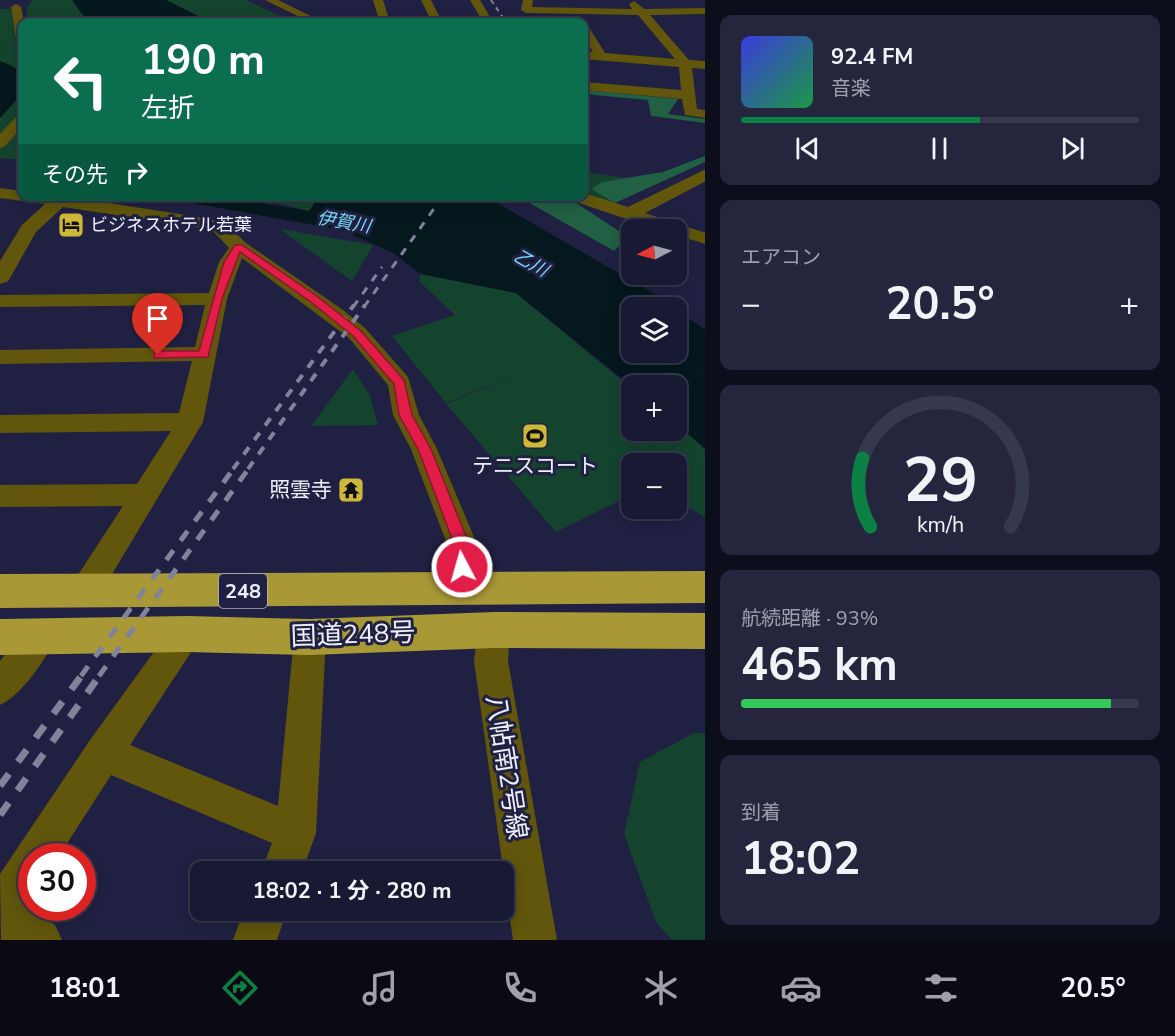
<!DOCTYPE html>
<html lang="ja">
<head>
<meta charset="utf-8">
<style>
  :root { --surface:#181932; --page:#25263e; --text:#f1f3f6; --muted:#9fa0ac; --line:#36384d; --accent:#0b8043 }
  body { margin:0; font-family:"Nunito Sans","Noto Sans JP",sans-serif; background:var(--page); color:var(--text); height:100vh; display:flex; flex-direction:column; font-size:22px; white-space:nowrap }
  * { box-sizing:border-box; margin:0 }
  p { font-size:20px; color:var(--muted) }
  .icon { flex:none; width:33px; height:33px; fill:none; stroke:currentColor; stroke-width:2; stroke-linecap:round; stroke-linejoin:round }
  .map { position:relative; flex:1; overflow:hidden }
  .sheet { display:flex; flex-direction:column; gap:15px; padding:15px; background:#0d0e1c; width:470px }
  .sheet>* { flex:none }
  .top-card { position:absolute; left:18px; top:18px; width:570px; height:183px; border-radius:12px; box-shadow:0 3px 15px #0003,0 0 0 2px var(--line); background:#0b6e4f; color:#fff; overflow:hidden }
  .needle { width:39px; rotate:264deg }
  .fabs { position:absolute; left:621px; top:219px; display:grid; gap:12px }
  .fabs a { display:grid; place-items:center; width:66px; height:66px; border-radius:12px; background:var(--surface); box-shadow:0 3px 15px #0003,0 0 0 2px var(--line); font-size:30px }
  .speed { position:absolute; left:18px; top:843px; display:flex; gap:12px; font-size:30px; font-weight:700; text-align:center }
  .speed>* { display:grid; place-content:center; width:78px; height:78px; border-radius:50%; background:var(--surface); box-shadow:0 3px 15px #0003,0 0 0 2px var(--line); line-height:1 }
  .speed .limit { border:9px solid #d22; background:#fff; color:#111 }
  .pin { position:absolute; display:grid; place-items:center; width:51px; height:51px; color:#fff; margin:-62px -26px; border-radius:50% 50% 50% 0; rotate:-45deg; box-shadow:0 0 6px #0007 }
  .pin .icon { rotate:45deg }
  .me { position:absolute; width:66px; margin:-33px; rotate:354deg; stroke-linejoin:round; filter:drop-shadow(0 0 4px #0008) }
  .turn { display:flex; align-items:center; gap:21px; height:126px; padding:0 24px; font-size:27px }
  .turn .icon { width:78px; height:78px; stroke-width:2.5 }
  .turn b { display:block; font-size:42px; line-height:51px }
  .then { display:flex; align-items:center; height:57px; padding:0 24px; background:#0003; gap:12px; font-size:22px }
  .big { font-size:45px; font-weight:700; line-height:1.1 }
  .sheet .card { flex:1; display:flex; flex-direction:column; justify-content:center; gap:9px; min-width:0; padding:0 21px; border-radius:12px; background:var(--page) }
  .sheet .dial { align-items:center; gap:0 }
  .dial svg { height:156px; overflow:visible; fill:none; stroke:var(--line); stroke-width:7; stroke-linecap:round; text-anchor:middle }
  .dial text { fill:var(--text); stroke:none }
  .song { display:flex; align-items:center; gap:18px }
  .cover { width:72px; height:72px; border-radius:9px; background:linear-gradient(135deg,hsl(240 70% 55%),hsl(140 70% 35%)) }
  .played { height:6px; border-radius:3px; background:linear-gradient(90deg,var(--accent) 60%,var(--line) 60%) }
  .keys { display:flex; justify-content:space-around; direction:ltr }
  .heat { display:flex; justify-content:space-between; align-items:center; font-size:33px; direction:ltr }
  .charge { height:9px; border-radius:4px; background:linear-gradient(90deg,#34c759 93%,var(--line) 0) }
  .trip { position:absolute; left:190px; top:861px; width:324px; height:60px; border-radius:12px; background:var(--surface); box-shadow:0 3px 15px #0003,0 0 0 2px var(--line); font-weight:700; line-height:60px; text-align:center }
  .tabs { display:flex; height:96px; justify-content:space-around; align-items:center; background:#0a0a14; color:var(--muted) }
  .tabs .icon { width:42px; height:42px }
  .tabs .selected { color:var(--accent) }
  .tabs b { font-size:27px; color:var(--text) }
  main { display:flex; flex:1; min-height:0 }
  .map>svg:first-child { display:block }
</style>
</head>
<body>
<main>
<div class="map">
<svg width="706" height="940" viewBox="0 0 706 940">
  <rect width="100%" height="100%" fill="#202142"/>
  <path fill="#14442e" d="M32 0H72L86 19 92 22H27V8Z
    M166 0H246L292 22H210Z
    M0 9H11L16 40 22 49V160L0 158Z
    M584 172 627 178 602 182 592 189 615 203 613 205 584 192Z
    M252 197H315L317 200 309 211Z
    M280 229 373 245 352 281Z
    M421 274 516 293 631 388 632 430H676L677 424 705 449V517L677 501 676 464H632L631 495 556 532 446 404 526 370 446 403 392 336 455 315 419 281Z
    M353 369 370 396 378 425 311 426Z
    M694 733H705V940H672L656 922 624 834 640 762Z"/>
  <path fill="#216042" d="M584 90 678 99 668 114 705 119V123L651 116 648 100 584 94Z
    M705 156V162L615 203 591 189 602 182 663 172Z
    M519 197H567L628 237 614 251Z"/>
  <path fill="#05181d" d="M72 0H166L210 22H92L86 19Z
    M0 61C20 68 23 73 22 94L0 118Z
    M159 197H224L309 211 317 200 315 197H487L648 290 674 307 632 308V352H676L677 310 705 330V449L677 424 676 386H631L516 293 421 274 393 253 342 230Z"/>
  <g fill="none" stroke-linecap="round" stroke-linejoin="round">
    <path fill="#61560c" fill-rule="evenodd" d="M265 0H278L323 22H310Z
      M373 0H383L388 16 395 22 379 20Z
      M421 0H431L442 22H432Z
      M470 0H480L493 22H483Z
      M523 0H533L532 7 632 9 629 4 634 1 644 9 706 8V14L650 15 689 60 706 61V69L692 68 697 109 706 110V118L685 115 682 99 584 90V82L681 90 679 67 584 59V51L593 52 584 37V25L588 26 605 53 675 59 638 15 526 13 521 10Z
      M16 4 21 7 24 22 22 42 16 39 11 7Z
      M22 115V127L5 146 0 148V134L17 116Z
      M706 169V181L645 213 706 233V244L676 235V230H659L570 200 568 196H584V193L628 207Z
      M0 188 22 191V196H64L205 218 226 224 246 243 343 310 365 328 408 377 419 415 437 449 477 544V562L497 579 502 588 497 597 486 601 475 597 451 576 447 567V544L411 449 393 415 388 385 349 338 242 258 227 299 203 422 96 601 85 605 74 601 69 591 74 581 123 506 0 507V485L137 484 171 431 0 433V415L179 413 192 361 0 364V350L195 347 205 305 0 307V295L209 293 219 262 229 248 214 232 202 228 63 207 36 232 10 278 7 282 0 284V261L22 225 45 204 0 198Z
      M494 615 506 620 510 630 508 661 557 940H513L474 661 478 630 482 620Z
      M187 619 199 623 203 634 130 745 278 806 294 637 298 626 310 622 322 626 326 637 316 833 302 872H261L272 843 111 775 59 856H32V901L28 907 55 925 62 940H1L0 874 90 740 175 623Z
      M40 622 52 626 56 637C47 658 21 696 0 705V661L28 626Z
      M244 910H287L277 940H233Z"/>
    <path fill="#a89836" fill-rule="evenodd" d="M706 571V603L0 608V574Z
      M494 612 706 613V649L494 648 310 655 187 652 0 655V619L187 616 310 619Z"/>
    <path stroke="#81839a" stroke-width="2" stroke-dasharray="4.5 4.5" stroke-linecap="butt" d="M491 0 506 22"/>
    <path stroke="#81839a" stroke-width="3" stroke-dasharray="8 8" stroke-linecap="butt" d="M353 307 382 267
      M364 307 443 196"/>
    <path stroke="#81839a" stroke-width="4" stroke-dasharray="9 9" stroke-linecap="butt" d="M233 469 354 305
      M248 469 365 305"/>
    <path stroke="#81839a" stroke-width="5" stroke-dasharray="12 12" stroke-linecap="butt" d="M81 676 234 468
      M99 676 249 468"/>
    <path stroke="#81839a" stroke-width="7" stroke-dasharray="15 15" stroke-linecap="butt" d="M0 786 82 675
      M0 815 100 675"/>
  </g>
  <path fill="#e11d48" stroke="#92132f" stroke-width="1.5" d="M235 245H242L318 297 361 331 404 380 412 415 431 449 469 544 468 571 462 573 454 567V544L418 449 399 415 394 384 353 336 311 302 240 252 222 299 208 357 154 358V352L158 351H199L224 262Z"/>
  <defs>
    <symbol id="hotel-square" viewBox="-11 -11 22 22"><rect x="-9" y="-9" width="18" height="18" rx="4" fill="#ceb838" stroke="#202142"/><path d="M-6-4.5h1.5V1H6V5H4.5V3h-9V5H-6ZM-4 0a1.8 1.8 0 1 1 3.6 0ZM.5 0V-2.5h3Q6-2.5 6 0Z" fill="#111"/></symbol>
    <symbol id="stadium-square" viewBox="-11 -11 22 22"><rect x="-9" y="-9" width="18" height="18" rx="4" fill="#ceb838" stroke="#202142"/><path d="M0-5a6.5 5 0 1 0 0 10a6.5 5 0 1 0 0-10ZM-3.5-1.8h7v3.6h-7Z" fill="#111"/></symbol>
    <symbol id="temple-square" viewBox="-11 -11 22 22"><rect x="-9" y="-9" width="18" height="18" rx="4" fill="#ceb838" stroke="#202142"/><path d="M0-6L5-2H3V0L6.5 2.5H4V6H1.5V3h-3V6H-4V2.5H-6.5L-3 0V-2H-5Z" fill="#111"/></symbol>
  </defs>
  <g fill-rule="evenodd">
    <use href="#hotel-square" x="56" y="210" width="30" height="30"/>
    <use href="#stadium-square" x="520" y="421" width="30" height="30"/>
    <use href="#temple-square" x="336" y="475" width="30" height="30"/>
  </g>
  <g text-anchor="middle" stroke-width="6" stroke-linejoin="round" paint-order="stroke">
    <g font-size="18" font-style="italic" fill="#79daf7" stroke="#202142">
      <text transform="translate(344 222) rotate(10)" y="6">伊賀川</text>
      <text transform="translate(531 263) rotate(29)" y="6">乙川</text>
    </g>
    <g font-size="18" fill="#edeffc" stroke="#202142" text-anchor="start">
      <text x="90" y="231">ビジネスホテル若葉</text>
    </g>
    <rect fill="#202142" stroke="#b0b1c4" stroke-width="1.5" x="219" y="574" width="48" height="34" rx="4.5"/>
    <g font-size="20" font-weight="bold" fill="#edeffc">
      <text x="243" y="598">248</text>
    </g>
    <g font-size="21" fill="#edeffc" stroke="#202142">
      <text x="535" y="473">テニスコート</text>
      <text x="332" y="497" text-anchor="end">照雲寺</text>
    </g>
    <g font-size="26" fill="#edeffc" stroke="#202142">
      <text transform="translate(353 634) rotate(-2)" y="9">国道248号</text>
      <text transform="translate(507 767) rotate(81)" y="9">八帖南2号線</text>
    </g>
  </g>
</svg>
<div class="fabs">
<a><svg class="needle" viewBox="-14 -14 28 28"><path d="M0-13l5 13h-10z" fill="#e53935"/><path d="M0 13l5-13h-10z" fill="#9fa0ac"/></svg></a>
<a><svg class="icon" aria-label="layers" viewBox="0 0 24 24"><path d="M12 4l9 5-9 5-9-5zM3 14l9 5 9-5"/></svg></a>
<a>+</a>
<a>−</a>
</div>
<div class="speed"><div class="limit">30</div></div>
<div class="pin" style="left:158px;top:355px;background:#d93025"><svg class="icon" aria-label="arrive" viewBox="0 0 24 24"><path d="M6 21V4h12l-3 4 3 4H6"/></svg></div>
<svg class="me" style="left:462px;top:567px" viewBox="-20 -20 40 40"><circle r="17" fill="#e11d48" stroke="#fff" stroke-width="3"/><path d="M0-11L8 9 0 5-8 9z" fill="#fff"/></svg>
<div class="trip">18:02 · 1 分 · 280 m</div>
<div class="top-card">
<div class="turn"><svg class="icon" aria-label="left" viewBox="0 0 24 24"><path d="M17 20v-9H6M10 6l-5 5 5 5"/></svg><div><b>190 m</b>左折</div></div>
<div class="then">その先<svg class="icon" aria-label="right" viewBox="0 0 24 24"><path d="M7 20v-9h11M14 6l5 5-5 5"/></svg></div>
</div>
</div>
<section class="sheet">
<div class="card">
<div class="song"><i class="cover"></i><div><b>92.4 FM</b><p>音楽</p></div></div>
<div class="played"></div>
<div class="keys"><svg class="icon" aria-label="previous" viewBox="0 0 24 24"><path d="M18 5L8 12l10 7zM5 5v14"/></svg><svg class="icon" aria-label="pause" viewBox="0 0 24 24"><path d="M8 5v14M16 5v14"/></svg><svg class="icon" aria-label="next" viewBox="0 0 24 24"><path d="M6 5l10 7-10 7zM19 5v14"/></svg></div>
</div>
<div class="card"><p>エアコン</p>
<div class="heat"><a>−</a><b class="big">20.5°</b><a>+</a></div>
</div>
<div class="card dial"><svg viewBox="0 0 100 80">
<path d="M14 69A42 42 0 1 1 86 69"/>
<path d="M14 69A42 42 0 0 1 10 34" stroke="#0b8043"/>
<text x="50" y="56" font-size="32" font-weight="700">29</text>
<text x="50" y="72" font-size="11">km/h</text>
</svg></div>
<div class="card"><p>航続距離 · 93%</p><b class="big">465 km</b><div class="charge"></div></div>
<div class="card"><p>到着</p><b class="big">18:02</b></div>
</section>
</main>
<nav class="tabs">
<b>18:01</b>
<svg class="icon selected" aria-label="directions" viewBox="0 0 24 24"><path d="M12 3l9 9-9 9-9-9zM9 14v-3h6M13 9l2 2-2 2"/></svg>
<svg class="icon" aria-label="music" viewBox="0 0 24 24"><path d="M9 18V5l10-2v13"/><circle cx="6" cy="18" r="3"/><circle cx="16" cy="16" r="3"/></svg>
<svg class="icon" aria-label="phone" viewBox="0 0 24 24"><path d="M5 4h4l2 5-3 2q2 4 5 5l2-3 5 2v4C11 20 4 13 5 4z"/></svg>
<svg class="icon" aria-label="climate" viewBox="0 0 24 24"><path d="M12 3v18M4 7l16 10M4 17L20 7"/></svg>
<svg class="icon" aria-label="car" viewBox="0 0 24 24"><path d="M5 17H2v-5l4-1 3-4h7l3 4 3 1v5h-3M9 17h6M6 11h13"/><circle cx="7" cy="17" r="2"/><circle cx="17" cy="17" r="2"/></svg>
<svg class="icon" aria-label="filters" viewBox="0 0 24 24"><path d="M4 7h16M4 17h16"/><circle cx="9" cy="7" r="2"/><circle cx="15" cy="17" r="2"/></svg>
<b>20.5°</b>
</nav>
</body>
</html>
